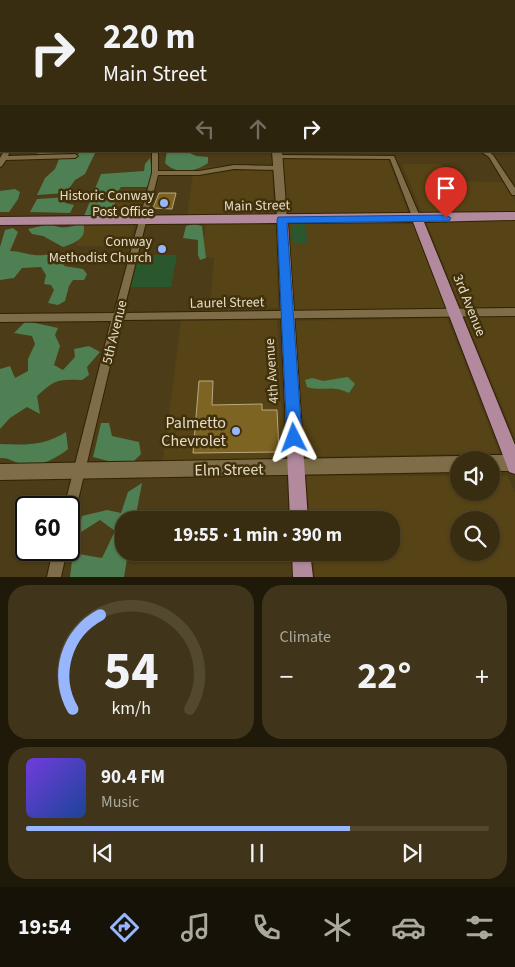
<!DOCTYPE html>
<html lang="en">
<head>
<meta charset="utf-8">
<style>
  :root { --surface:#392d11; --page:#40351a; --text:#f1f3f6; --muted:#aba89f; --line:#534931; --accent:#97b6fd }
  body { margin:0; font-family:"Source Sans 3",sans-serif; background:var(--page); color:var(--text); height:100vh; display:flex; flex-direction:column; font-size:19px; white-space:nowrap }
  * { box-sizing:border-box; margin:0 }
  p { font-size:16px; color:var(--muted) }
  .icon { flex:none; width:28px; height:28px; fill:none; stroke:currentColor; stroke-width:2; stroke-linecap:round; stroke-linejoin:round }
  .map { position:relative; height:577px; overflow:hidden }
  .side { display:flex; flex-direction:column; gap:8px; padding:8px; background:#1f1909; flex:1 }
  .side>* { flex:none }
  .guide { position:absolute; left:0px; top:0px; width:515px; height:152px; box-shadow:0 1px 4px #0004,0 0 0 1px var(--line); background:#392d11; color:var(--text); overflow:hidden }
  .buttons { position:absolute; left:450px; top:451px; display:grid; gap:10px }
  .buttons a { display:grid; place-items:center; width:50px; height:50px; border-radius:50%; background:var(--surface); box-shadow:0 1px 4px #0004,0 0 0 1px var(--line); font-size:25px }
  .speed { position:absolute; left:15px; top:496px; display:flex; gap:10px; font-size:25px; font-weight:700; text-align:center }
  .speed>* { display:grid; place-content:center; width:65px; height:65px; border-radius:50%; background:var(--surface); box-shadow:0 1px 4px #0004,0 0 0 1px var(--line); line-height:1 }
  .speed .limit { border:2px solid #111; border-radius:8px; background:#fff; color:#111 }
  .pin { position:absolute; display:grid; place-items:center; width:42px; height:42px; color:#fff; margin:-51px -21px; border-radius:50% 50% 50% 0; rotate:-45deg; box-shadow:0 0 5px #0007 }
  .pin .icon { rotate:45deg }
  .me { position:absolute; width:55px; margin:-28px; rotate:357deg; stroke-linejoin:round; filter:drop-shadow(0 0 4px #0008) }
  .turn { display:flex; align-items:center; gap:18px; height:105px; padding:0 20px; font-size:22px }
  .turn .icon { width:65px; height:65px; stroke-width:2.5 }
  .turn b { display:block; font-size:35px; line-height:42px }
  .lanes { display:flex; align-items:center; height:48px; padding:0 20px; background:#0003; justify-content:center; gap:25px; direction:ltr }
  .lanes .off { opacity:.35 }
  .big { font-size:38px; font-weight:700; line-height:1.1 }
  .side .card { flex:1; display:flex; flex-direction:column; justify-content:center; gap:8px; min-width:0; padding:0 18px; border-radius:20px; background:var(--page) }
  .side .dial { align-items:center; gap:0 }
  .dial svg { height:130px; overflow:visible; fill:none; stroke:var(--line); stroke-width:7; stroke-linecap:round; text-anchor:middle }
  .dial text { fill:var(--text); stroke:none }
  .song { display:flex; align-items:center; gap:15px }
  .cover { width:60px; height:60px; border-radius:8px; background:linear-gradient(135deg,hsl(260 70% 55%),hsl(220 70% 35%)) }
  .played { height:5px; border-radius:2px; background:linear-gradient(90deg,var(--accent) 70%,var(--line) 70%) }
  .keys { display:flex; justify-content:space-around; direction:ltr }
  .heat { display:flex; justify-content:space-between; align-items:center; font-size:28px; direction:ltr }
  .side .tiles { flex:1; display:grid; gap:8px; grid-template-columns:1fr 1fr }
  .card:last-child { grid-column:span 2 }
  .trip { position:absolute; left:115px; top:511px; width:285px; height:50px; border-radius:20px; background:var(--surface); box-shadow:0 1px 4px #0004,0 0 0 1px var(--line); font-weight:700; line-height:50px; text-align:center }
  .tabs { display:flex; height:80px; justify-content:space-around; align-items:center; background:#171207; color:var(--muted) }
  .tabs .icon { width:35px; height:35px }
  .tabs .selected { color:var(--accent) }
  .tabs b { font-size:22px; color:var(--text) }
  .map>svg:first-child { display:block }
</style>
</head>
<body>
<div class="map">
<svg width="515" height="577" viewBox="0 0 515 577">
  <rect width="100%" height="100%" fill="#4c3c17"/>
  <path fill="#574416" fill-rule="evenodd" d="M387 157 409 215H288L283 159Z
    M402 164H441L449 181 503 182 515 201V212L423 215Z
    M272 165 274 215 187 216 194 167Z
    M121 189H146L138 215 113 214Z
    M363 219 413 222 446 308 294 312 288 223Z
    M515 221V307L462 308 426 222Z
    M276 223 278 308 210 311 214 258 202 257 206 224Z
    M134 225 128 246H76L84 226Z
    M465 317H515V437Z
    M447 318 499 453 305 457 295 321Z
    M277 320 285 458 163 460 181 321Z
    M306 476H459V492H491V476H508L515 493V577H315L313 553 391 552V520H310ZM459 520H491V552H459Z"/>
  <path fill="#2a572e" d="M305 224 308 244H293L291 225Z
    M138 255H177L171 287H130Z"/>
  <path fill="#4f8053" d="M39 151H96L85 174 75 180 66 193 37 195 45 178 55 169 59 159H76L79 153 37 154Z
    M167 151H186L196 156 208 157V163C196 172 176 175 165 163Z
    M150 158 152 173 148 187H121L117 193 107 192 105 200 115 202 111 218 84 216 101 174 144 171 145 164Z
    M15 189 20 192 18 199 9 212H0V191Z
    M68 197 65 203 74 205 70 213 30 212 37 199Z
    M83 223C88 238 75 243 63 247L43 236 32 234 28 229 50 224C62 230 71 227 83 223Z
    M194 224 202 226 206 258 200 260 198 255V240L183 238 186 226Z
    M13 228 18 232 10 251C19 251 26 254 34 255 46 257 56 250 67 256L64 266 83 269 87 274 84 280H73L69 286 65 301 58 305 48 303 54 290 51 285 44 284 46 275 41 267 22 268 14 278 0 280V247L5 230Z
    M26 321 58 328 55 335 60 346 54 365 63 370 75 357 74 349 89 346 100 352 87 367 89 375 82 380C57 379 55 380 37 396L40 414 27 407 10 418 0 429V369L10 366 15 378 28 371V359L35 344 32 336 14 333Z
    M348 377 355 384 349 393C330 384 325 392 307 387L305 380 312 378 323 381Z
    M101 423H109L112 436 139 442 141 454 134 461H108L93 457Z
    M66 432 68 449C57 458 42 466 27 465 17 465 10 457 0 458V444C26 445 44 446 66 432Z
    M142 483 135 520H124V552L128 553 124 577H70L73 553 102 558 115 531 100 520 78 534 82 516 107 510 121 513 128 492Z"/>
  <path fill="#7e6423" stroke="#baa881" d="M159 193H176L172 209 153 208Z
    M199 381H213L212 405 262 404V410H277L279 452 193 453Z"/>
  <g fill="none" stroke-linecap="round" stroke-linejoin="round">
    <defs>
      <path id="street" d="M0 111H1V115H0Z
        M4 151H10L8 156 75 154 78 156 75 158 6 160 2 166 0 167V158Z
        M152 151H158V171H199L234 165 278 166 281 168 278 170 234 169 199 175H158L123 313 515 308V316L121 320 75 513 73 517 69 519V508H64L111 321 0 322V314L114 313 152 173Z
        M480 151H488L493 155 515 188V195H512L489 157Z
        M277 155 394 156 421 219 417 222 413 219 390 159 275 158V156Z
        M53 550H67L61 577H47Z"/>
      <path id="secondary" d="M272 151H282L287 219 282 223 277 219Z
        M491 455H515V471H491V460H484L485 457Z
        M459 456 466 460H459V472L0 480V464Z"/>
      <path id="primary" d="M515 212V220L424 222 515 445V474L509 472 507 466 413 222 288 223 308 520H290L277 223 0 225V217Z
        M292 552H310L313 577H293Z"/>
    </defs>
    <use href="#street" stroke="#312200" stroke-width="2"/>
    <use href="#secondary" stroke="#312200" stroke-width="2"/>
    <use href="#primary" stroke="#312200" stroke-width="2"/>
    <use href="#street" fill="#7e6d48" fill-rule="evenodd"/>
    <use href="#secondary" fill="#7e6d48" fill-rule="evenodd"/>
    <use href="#primary" fill="#b2899d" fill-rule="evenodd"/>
    <path stroke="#9d9074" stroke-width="1" stroke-dasharray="5 2.5" stroke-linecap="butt" d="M28 0 36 1"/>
  </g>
  <path fill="#1a73e8" stroke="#114b97" d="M446 215 451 218 449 221 287 223 302 438 299 443 294 445 289 443 287 438 277 220 278 217Z"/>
  <g fill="#97b6fd" stroke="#41310b" stroke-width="2">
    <circle cx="164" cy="203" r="5"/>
    <circle cx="162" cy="249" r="5"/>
    <circle cx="236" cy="431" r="5"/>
  </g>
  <g text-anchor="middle" stroke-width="5" stroke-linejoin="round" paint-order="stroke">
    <g font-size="14" fill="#e5dcc8" stroke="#41310b" text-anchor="end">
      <text x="154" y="200">Historic Conway<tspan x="154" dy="16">Post Office</tspan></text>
      <text x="152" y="246">Conway<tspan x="152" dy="16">Methodist Church</tspan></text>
    </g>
    <g font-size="14" fill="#e5dcc8" stroke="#41310b">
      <text transform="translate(257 205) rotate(-1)" y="5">Main Street</text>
      <text transform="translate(227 302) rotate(-1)" y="5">Laurel Street</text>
      <text transform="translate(470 305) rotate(68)" y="5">3rd Avenue</text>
      <text transform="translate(114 332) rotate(-76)" y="5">5th Avenue</text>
      <text transform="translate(271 371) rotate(-94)" y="5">4th Avenue</text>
    </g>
    <g font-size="16" fill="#e5dcc8" stroke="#41310b" text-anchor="end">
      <text x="226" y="428">Palmetto<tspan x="226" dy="18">Chevrolet</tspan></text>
    </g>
    <g font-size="16" fill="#e5dcc8" stroke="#41310b">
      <text transform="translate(229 469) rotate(-1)" y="6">Elm Street</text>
    </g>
  </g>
</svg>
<div class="buttons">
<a><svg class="icon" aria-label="sound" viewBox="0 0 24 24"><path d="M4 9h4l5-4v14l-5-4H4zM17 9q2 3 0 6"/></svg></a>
<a><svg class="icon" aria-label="search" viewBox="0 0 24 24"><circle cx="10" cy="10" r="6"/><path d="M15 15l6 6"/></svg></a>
</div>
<div class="speed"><div class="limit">60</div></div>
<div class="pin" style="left:446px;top:218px;background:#d93025"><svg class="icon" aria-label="arrive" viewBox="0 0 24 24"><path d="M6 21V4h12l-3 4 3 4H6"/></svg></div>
<svg class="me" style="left:294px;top:438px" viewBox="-20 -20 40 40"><path d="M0-17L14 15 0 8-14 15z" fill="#1a73e8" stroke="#fff" stroke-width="4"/></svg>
<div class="trip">19:55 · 1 min · 390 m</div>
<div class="guide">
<div class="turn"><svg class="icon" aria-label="right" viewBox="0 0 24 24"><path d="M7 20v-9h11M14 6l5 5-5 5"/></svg><div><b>220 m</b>Main Street</div></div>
<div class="lanes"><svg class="icon off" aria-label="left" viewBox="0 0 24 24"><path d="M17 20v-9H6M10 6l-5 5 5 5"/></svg><svg class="icon off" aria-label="ahead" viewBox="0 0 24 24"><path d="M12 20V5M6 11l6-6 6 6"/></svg><svg class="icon" aria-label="right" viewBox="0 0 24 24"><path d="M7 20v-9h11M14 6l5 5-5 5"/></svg></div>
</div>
</div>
<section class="side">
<div class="tiles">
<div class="card dial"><svg viewBox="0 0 100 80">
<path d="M14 69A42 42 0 1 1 86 69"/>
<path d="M14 69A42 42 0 0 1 31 11" stroke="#97b6fd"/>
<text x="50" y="56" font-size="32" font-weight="700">54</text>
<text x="50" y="72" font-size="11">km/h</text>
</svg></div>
<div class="card"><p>Climate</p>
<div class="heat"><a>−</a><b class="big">22°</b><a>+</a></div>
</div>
<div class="card">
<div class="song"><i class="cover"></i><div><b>90.4 FM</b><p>Music</p></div></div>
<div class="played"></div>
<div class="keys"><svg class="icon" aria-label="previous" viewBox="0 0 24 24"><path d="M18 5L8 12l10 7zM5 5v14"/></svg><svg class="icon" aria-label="pause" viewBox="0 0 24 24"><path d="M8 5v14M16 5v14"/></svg><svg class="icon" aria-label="next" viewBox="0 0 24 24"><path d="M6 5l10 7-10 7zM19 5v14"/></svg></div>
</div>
</div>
</section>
<nav class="tabs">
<b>19:54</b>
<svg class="icon selected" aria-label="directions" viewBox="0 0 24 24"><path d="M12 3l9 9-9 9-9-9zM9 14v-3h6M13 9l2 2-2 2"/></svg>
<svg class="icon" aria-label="music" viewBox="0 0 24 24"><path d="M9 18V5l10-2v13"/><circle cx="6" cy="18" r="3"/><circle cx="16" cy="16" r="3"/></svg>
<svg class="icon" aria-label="phone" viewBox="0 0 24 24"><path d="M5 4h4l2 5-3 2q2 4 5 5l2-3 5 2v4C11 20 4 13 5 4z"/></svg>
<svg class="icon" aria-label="climate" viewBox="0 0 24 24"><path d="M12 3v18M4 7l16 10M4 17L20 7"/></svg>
<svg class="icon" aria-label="car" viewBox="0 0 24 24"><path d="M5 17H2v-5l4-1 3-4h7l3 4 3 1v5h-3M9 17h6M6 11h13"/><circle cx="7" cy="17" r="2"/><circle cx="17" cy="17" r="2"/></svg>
<svg class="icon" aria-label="filters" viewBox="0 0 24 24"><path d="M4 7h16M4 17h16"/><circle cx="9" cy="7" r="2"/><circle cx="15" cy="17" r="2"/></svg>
</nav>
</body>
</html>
